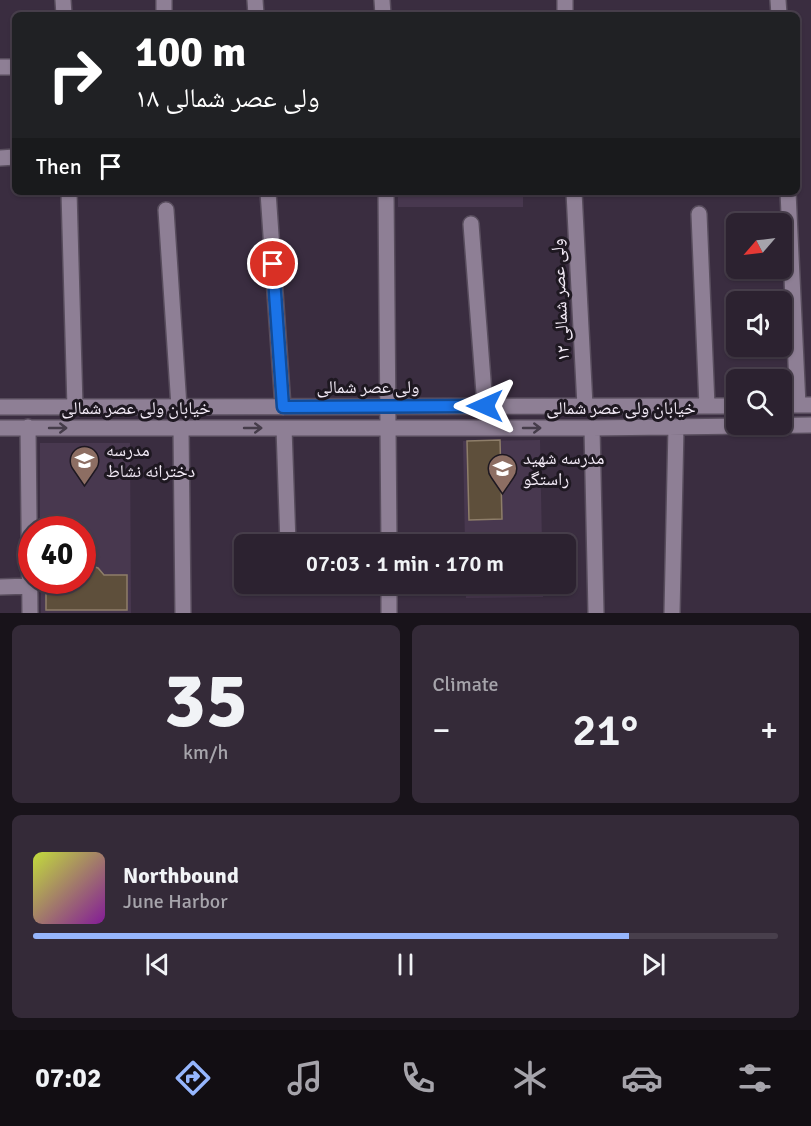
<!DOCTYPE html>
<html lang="en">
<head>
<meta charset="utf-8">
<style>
  :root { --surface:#2c2230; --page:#342a38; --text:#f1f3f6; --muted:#a6a4ab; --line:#483f4c; --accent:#96b6fd }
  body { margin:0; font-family:Signika,"Noto Naskh Arabic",sans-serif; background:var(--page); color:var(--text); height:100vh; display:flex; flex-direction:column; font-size:22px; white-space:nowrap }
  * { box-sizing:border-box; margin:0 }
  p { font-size:20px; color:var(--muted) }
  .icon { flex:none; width:33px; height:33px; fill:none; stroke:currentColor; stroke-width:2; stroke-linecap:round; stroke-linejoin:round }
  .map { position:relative; height:613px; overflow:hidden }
  .details { display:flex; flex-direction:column; gap:12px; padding:12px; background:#18131a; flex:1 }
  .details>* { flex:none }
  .top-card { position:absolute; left:12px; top:12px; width:788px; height:183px; border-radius:9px; box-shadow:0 2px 4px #0004,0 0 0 2px var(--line); background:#202124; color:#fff; overflow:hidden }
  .needle { width:39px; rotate:242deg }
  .controls { position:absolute; left:726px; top:213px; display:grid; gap:12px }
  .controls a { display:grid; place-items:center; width:66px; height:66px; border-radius:9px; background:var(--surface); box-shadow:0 2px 4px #0004,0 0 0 2px var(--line); font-size:30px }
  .speed { position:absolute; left:18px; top:516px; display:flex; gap:12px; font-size:30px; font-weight:700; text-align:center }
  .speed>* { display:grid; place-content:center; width:78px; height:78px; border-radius:50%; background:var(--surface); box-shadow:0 2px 4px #0004,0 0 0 2px var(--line); line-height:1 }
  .speed .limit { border:9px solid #d22; background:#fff; color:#111 }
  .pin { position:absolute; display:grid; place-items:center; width:51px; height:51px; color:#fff; margin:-26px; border:3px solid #fff; border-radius:50%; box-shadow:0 2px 6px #0007 }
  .me { position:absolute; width:66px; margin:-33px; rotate:270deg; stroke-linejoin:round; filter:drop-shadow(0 0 4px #0008) }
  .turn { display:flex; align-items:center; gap:21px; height:126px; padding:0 24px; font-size:27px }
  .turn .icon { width:78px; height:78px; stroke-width:2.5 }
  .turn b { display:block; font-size:42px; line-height:51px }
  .then { display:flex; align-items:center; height:57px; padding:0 24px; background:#0003; gap:12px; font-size:22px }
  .big { font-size:45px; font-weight:600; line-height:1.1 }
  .details .widget { flex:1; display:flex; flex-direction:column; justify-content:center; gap:9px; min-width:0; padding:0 21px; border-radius:9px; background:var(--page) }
  .details .dial { align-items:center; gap:0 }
  .dial b { font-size:78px; line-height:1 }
  .song { display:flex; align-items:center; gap:18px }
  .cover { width:72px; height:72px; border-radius:9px; background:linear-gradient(135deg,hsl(70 70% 55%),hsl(290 70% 35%)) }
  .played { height:6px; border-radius:3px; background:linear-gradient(90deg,var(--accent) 80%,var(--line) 80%) }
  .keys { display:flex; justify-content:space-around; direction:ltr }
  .heat { display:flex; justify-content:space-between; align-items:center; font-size:33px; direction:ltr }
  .details .tiles { flex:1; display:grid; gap:12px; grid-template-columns:1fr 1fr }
  .widget:last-child { grid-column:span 2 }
  .trip { position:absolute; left:234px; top:534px; width:342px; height:60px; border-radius:9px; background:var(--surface); box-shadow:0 2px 4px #0004,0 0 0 2px var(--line); font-weight:600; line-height:60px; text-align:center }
  .tabs { display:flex; height:96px; justify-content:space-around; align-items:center; background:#120e13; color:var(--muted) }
  .tabs .icon { width:42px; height:42px }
  .tabs .selected { color:var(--accent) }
  .tabs b { font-size:27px; color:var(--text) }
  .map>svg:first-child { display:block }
</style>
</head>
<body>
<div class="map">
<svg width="811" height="613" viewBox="0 0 811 613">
  <rect width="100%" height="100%" fill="#3a2d40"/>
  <path fill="#48384f" d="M398 192H523V207H398Z
    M540 440 542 544H465L463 441Z
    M40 443H130L131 613H41V581L82 580V530L40 529Z
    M466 584H543V597L466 598Z"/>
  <path fill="#5e4f3b" stroke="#8e7e69" stroke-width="1.5" d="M500 440 502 519 469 520 467 441Z
    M89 565 98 568 104 575H127V610H46V580H82V566Z"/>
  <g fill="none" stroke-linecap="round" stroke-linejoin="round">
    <defs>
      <path id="minor" d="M63 0 64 15
        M164 0V15
        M255 0 256 15
        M382 0 383 15
        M565 0V15
        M778 0 779 15
        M0 67H15
        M0 158 15 157
        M69 192 75 407
        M268 192 283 407
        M386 192 389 544
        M574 192 585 406
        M788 192 798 405
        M166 210 179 407
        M699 214 707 406
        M471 224 485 406
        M782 405H811
        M0 407 736 406
        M28 427 30 613
        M0 428H592L811 425
        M181 428 183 613
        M284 428 288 544
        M592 428 596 613
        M0 587 31 586
        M389 613V584
        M672 613 676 427"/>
    </defs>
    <use href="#minor" stroke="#584d5d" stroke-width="18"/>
    <use href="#minor" stroke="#8e7f95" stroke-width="15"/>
  </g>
  <defs><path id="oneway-shaft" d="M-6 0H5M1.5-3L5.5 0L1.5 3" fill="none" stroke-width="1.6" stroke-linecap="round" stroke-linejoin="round" transform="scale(1.5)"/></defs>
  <g stroke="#453c4a">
    <use href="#oneway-shaft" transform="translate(58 428)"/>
    <use href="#oneway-shaft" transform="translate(253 428)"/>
    <use href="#oneway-shaft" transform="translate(532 428)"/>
  </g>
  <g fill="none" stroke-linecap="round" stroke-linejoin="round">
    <defs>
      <path id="route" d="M273 264 283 407 485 406"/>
    </defs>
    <use href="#route" stroke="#114b97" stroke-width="15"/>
    <use href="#route" stroke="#1a73e8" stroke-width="10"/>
  </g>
  <defs>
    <symbol id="school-pin" viewBox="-11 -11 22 30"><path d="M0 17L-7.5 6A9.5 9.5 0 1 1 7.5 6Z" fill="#8d6e63" stroke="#1e1821"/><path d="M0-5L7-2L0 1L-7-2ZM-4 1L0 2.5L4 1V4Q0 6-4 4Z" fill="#fff"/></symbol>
  </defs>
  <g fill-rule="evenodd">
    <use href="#school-pin" x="68" y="444" width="33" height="45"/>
    <use href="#school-pin" x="486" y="452" width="33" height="45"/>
  </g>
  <g text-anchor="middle" stroke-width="6" stroke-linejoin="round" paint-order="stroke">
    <g font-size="18" fill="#f3ebf7" stroke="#1e1821">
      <text transform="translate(560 300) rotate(-93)" y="6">ولی عصر شمالی ۱۲</text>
      <text x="368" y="393">ولی عصر شمالی</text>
      <text x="136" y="414">خیابان ولی عصر شمالی</text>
      <text x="621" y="414">خیابان ولی عصر شمالی</text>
    </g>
    <g font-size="18" fill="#f3ebf7" stroke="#1e1821" text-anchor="start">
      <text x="106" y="456">مدرسه<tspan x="106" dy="21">دخترانه نشاط</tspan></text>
      <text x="523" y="464">مدرسه شهید<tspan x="523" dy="21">راستگو</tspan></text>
    </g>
  </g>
</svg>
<div class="controls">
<a><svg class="needle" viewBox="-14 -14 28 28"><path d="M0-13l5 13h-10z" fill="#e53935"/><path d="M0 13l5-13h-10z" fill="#a6a4ab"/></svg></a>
<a><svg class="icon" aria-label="sound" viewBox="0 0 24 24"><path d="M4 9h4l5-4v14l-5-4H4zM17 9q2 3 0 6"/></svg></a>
<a><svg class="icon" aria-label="search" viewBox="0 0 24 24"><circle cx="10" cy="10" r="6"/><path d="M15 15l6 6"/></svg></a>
</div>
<div class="speed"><div class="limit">40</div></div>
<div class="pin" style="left:273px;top:264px;background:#d93025"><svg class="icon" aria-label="arrive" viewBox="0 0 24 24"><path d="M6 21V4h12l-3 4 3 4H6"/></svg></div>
<svg class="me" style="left:485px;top:406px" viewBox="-20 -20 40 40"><path d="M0-17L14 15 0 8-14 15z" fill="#1a73e8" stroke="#fff" stroke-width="4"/></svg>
<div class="trip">07:03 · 1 min · 170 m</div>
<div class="top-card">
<div class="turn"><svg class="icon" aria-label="right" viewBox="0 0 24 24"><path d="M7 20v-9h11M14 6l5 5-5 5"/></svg><div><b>100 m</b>ولی عصر شمالی ۱۸</div></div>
<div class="then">Then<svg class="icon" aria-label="arrive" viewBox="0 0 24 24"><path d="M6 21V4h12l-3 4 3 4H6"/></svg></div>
</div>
</div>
<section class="details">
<div class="tiles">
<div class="widget dial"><b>35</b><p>km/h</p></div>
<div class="widget"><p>Climate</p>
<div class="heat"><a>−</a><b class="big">21°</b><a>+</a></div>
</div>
<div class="widget">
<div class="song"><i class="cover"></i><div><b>Northbound</b><p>June Harbor</p></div></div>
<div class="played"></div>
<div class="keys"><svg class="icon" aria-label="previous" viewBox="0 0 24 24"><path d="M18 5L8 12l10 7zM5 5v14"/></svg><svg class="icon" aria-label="pause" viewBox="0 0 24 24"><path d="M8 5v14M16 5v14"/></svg><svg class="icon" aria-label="next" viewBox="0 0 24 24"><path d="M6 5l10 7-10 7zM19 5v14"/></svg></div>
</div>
</div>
</section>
<nav class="tabs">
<b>07:02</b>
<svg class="icon selected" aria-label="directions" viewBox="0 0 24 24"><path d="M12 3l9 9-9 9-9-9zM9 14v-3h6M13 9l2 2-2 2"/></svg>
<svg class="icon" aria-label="music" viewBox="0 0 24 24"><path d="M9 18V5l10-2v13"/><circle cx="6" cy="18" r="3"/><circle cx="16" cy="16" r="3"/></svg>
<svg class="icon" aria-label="phone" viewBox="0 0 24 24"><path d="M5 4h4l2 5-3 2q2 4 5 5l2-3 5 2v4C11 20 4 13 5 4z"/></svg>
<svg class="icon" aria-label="climate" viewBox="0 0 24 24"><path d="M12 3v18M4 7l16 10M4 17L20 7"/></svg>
<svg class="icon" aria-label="car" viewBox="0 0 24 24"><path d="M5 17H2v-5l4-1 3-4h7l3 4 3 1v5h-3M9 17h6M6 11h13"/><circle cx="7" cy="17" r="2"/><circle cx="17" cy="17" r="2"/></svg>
<svg class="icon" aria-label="filters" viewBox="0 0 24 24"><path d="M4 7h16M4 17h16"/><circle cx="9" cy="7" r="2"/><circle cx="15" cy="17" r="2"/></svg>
</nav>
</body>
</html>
